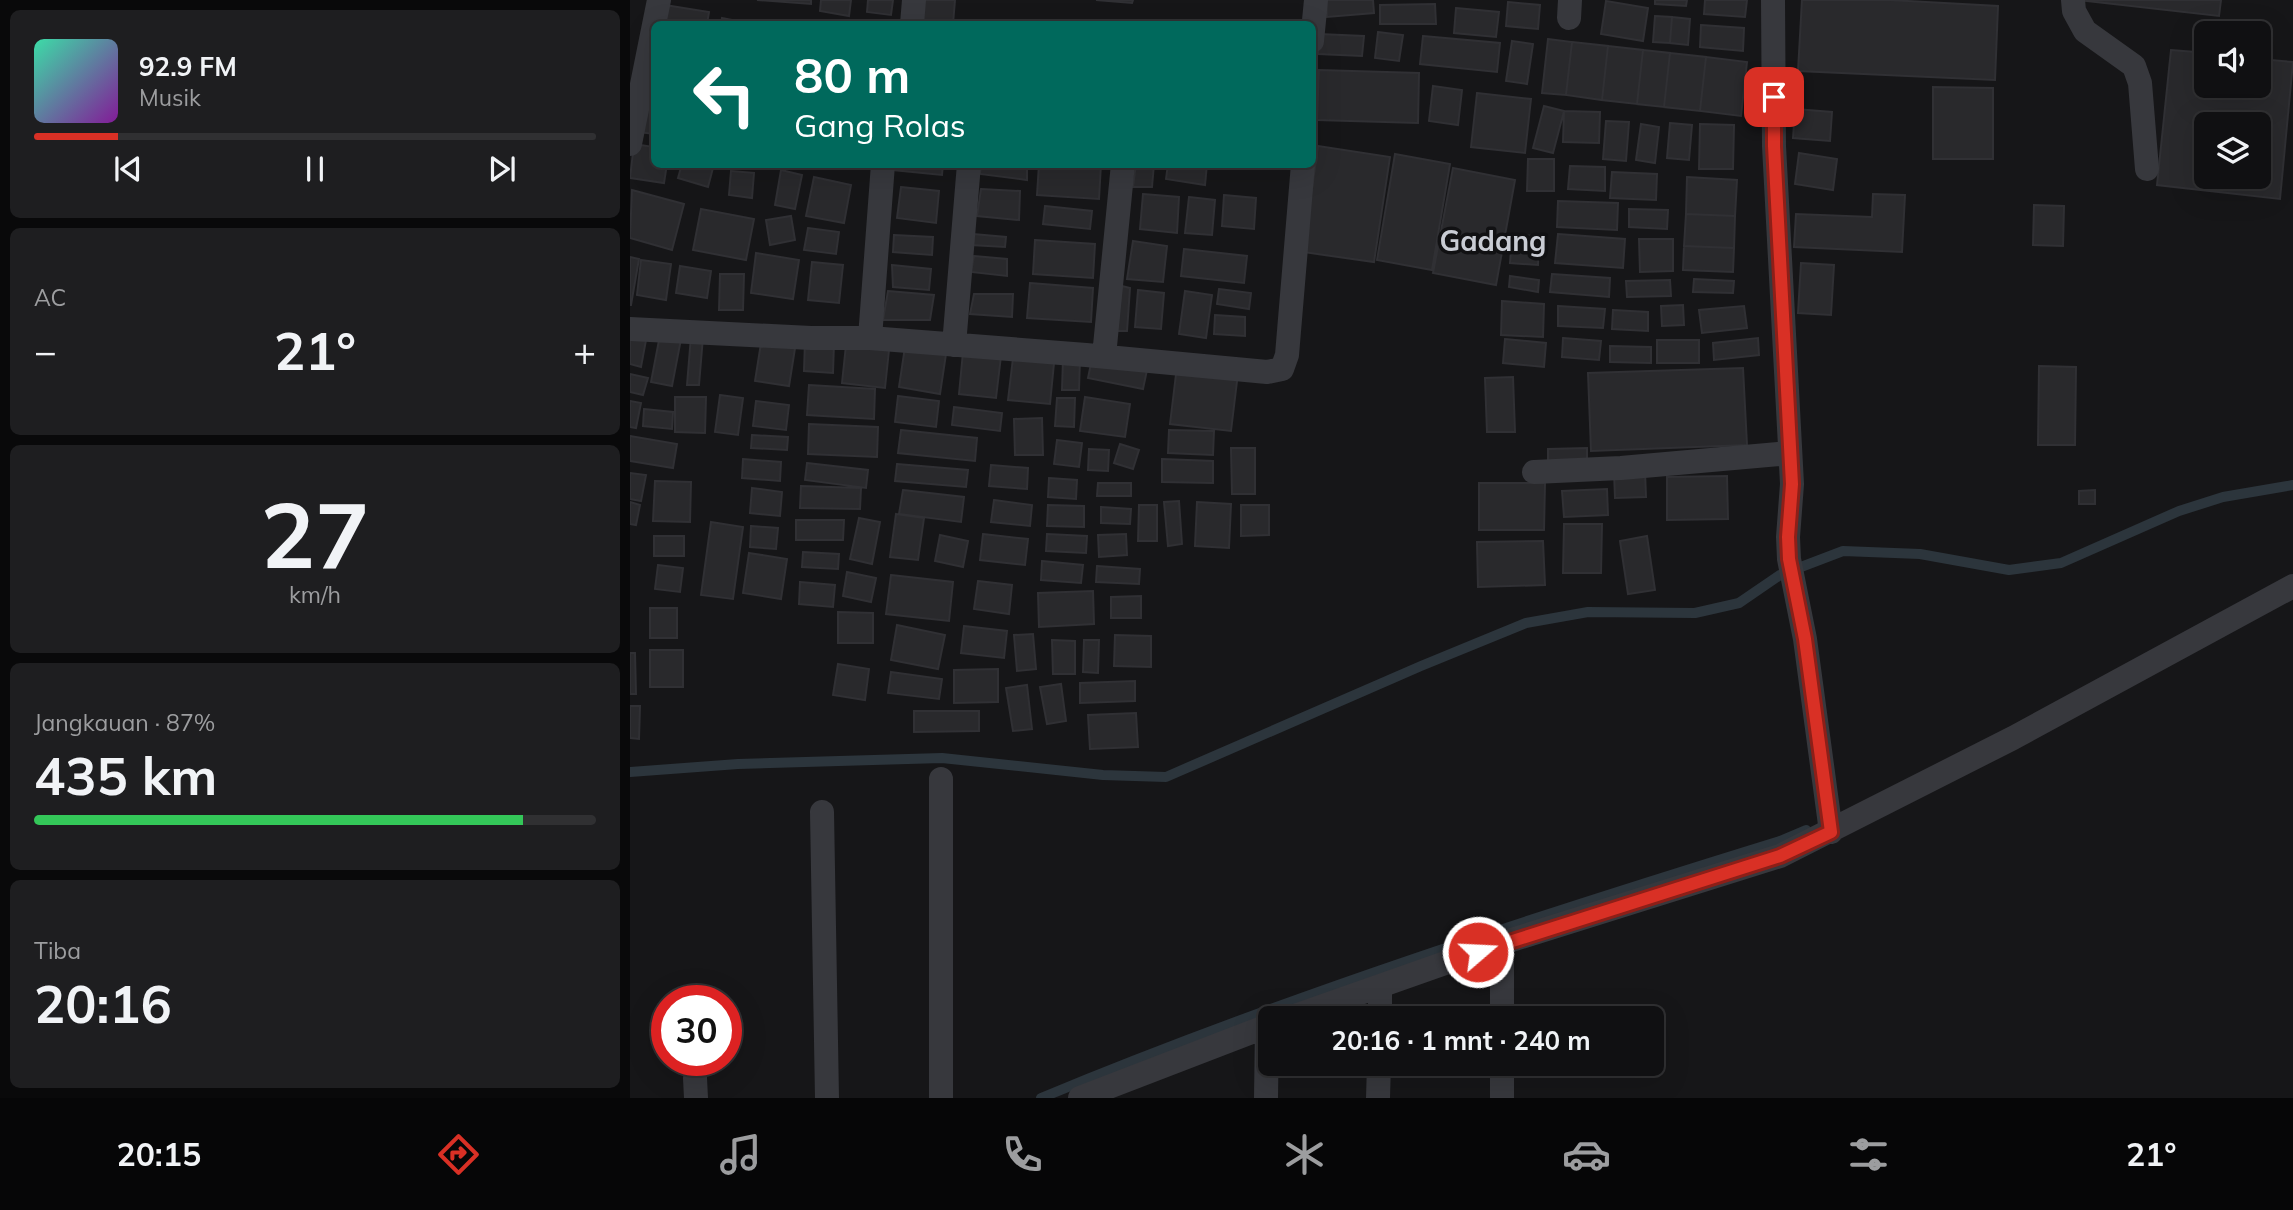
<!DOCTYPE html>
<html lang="id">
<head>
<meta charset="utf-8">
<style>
  :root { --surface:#101012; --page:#1e1e20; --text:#f1f3f6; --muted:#9c9d9f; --line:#303032; --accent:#d93025 }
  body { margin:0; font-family:Mulish,sans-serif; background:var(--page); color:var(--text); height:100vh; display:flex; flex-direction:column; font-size:26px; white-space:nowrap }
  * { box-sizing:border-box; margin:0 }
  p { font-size:23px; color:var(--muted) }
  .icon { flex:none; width:38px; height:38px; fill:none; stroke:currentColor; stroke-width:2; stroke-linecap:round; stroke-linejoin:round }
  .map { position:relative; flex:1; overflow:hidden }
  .details { display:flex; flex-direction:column; gap:10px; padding:10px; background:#09090a; width:630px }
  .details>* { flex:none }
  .top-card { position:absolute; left:21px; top:21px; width:665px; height:147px; border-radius:10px; box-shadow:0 7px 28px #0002,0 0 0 2px var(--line); background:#00695c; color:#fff; overflow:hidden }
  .buttons { position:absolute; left:1564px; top:21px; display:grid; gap:14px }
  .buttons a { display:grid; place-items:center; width:77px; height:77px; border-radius:10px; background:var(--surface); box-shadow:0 7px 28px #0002,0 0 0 2px var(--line); font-size:35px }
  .speed { position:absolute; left:21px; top:985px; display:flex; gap:14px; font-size:35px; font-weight:700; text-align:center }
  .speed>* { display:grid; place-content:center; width:91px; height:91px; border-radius:50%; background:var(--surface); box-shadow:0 7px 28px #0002,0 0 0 2px var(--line); line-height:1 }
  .speed .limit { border:10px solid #d22; background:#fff; color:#111 }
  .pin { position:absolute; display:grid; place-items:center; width:60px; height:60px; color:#fff; margin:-30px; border-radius:14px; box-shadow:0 4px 10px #0006 }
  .me { position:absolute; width:77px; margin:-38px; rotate:71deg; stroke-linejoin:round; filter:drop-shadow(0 0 5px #0008) }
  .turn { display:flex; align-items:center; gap:24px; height:147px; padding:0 28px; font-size:32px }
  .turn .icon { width:91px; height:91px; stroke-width:2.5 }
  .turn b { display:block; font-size:49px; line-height:60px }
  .big { font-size:52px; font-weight:700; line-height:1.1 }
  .details .card { flex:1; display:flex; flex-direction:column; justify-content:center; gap:10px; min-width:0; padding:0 24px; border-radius:10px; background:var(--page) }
  .details .dial { align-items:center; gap:0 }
  .dial b { font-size:91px; line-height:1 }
  .song { display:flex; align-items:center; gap:21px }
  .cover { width:84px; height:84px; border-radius:10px; background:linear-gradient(135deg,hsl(160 70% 55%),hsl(290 70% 35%)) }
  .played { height:7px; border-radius:4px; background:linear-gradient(90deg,var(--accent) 15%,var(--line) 15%) }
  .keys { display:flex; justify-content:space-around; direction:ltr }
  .heat { display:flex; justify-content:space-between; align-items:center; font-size:38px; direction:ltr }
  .charge { height:10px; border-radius:5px; background:linear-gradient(90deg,#34c759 87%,var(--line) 0) }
  .trip { position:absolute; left:628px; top:1006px; width:406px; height:70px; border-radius:10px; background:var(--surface); box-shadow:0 7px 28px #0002,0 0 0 2px var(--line); font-weight:700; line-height:70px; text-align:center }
  .dock { display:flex; height:112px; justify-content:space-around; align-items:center; background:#060607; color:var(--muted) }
  .dock .icon { width:49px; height:49px }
  .dock .current { color:var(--accent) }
  .dock b { font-size:32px; color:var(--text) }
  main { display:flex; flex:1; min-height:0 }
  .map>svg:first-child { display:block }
</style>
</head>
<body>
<main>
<section class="details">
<div class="card">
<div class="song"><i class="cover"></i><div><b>92.9 FM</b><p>Musik</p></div></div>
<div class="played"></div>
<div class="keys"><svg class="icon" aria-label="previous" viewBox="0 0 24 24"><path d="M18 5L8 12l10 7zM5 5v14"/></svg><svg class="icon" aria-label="pause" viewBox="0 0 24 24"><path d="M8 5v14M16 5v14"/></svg><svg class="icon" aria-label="next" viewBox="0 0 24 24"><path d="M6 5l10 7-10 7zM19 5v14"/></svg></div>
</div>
<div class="card"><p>AC</p>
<div class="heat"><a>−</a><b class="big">21°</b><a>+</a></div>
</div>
<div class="card dial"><b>27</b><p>km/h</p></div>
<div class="card"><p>Jangkauan · 87%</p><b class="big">435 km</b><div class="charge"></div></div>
<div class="card"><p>Tiba</p><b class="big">20:16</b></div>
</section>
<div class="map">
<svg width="1663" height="1098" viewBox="0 0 1663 1098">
  <rect width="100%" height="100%" fill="#161618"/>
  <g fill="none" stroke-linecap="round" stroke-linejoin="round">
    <path stroke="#2c353c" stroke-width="10" d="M0 772 108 764 312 758 473 775 536 777 791 666 896 623 958 612 1065 613 1109 603 1150 575 1213 551 1290 554 1379 570 1431 563 1549 511 1593 497 1663 485
      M411 1098C652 998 901 918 1150 841L1176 830"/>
  </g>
  <path fill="#29292c" stroke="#303034" stroke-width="2" fill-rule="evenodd" d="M127 0H181V4Z
    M191 0H221L219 16 190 11Z
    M238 0H263L261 15 237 12Z
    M292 0H325L323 24H290Z
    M466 0H503L502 3Z
    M696 0H743L744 13 697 17Z
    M1025 0H1057L1056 6 1025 4Z
    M1075 0H1117L1115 17 1074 14Z
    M1172 0H1260L1368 6 1365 80 1168 71Z
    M1448 0H1591L1589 16Z
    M976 1 1018 8 1013 41 971 34Z
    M878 2 910 5 908 29 876 26Z
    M805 4 806 24H750V5Z
    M35 5 79 12 77 24H32Z
    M826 8 869 12 866 37 824 33Z
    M1025 16 1042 17 1040 43 1023 42Z
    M1042 17 1060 19 1058 45 1040 43Z
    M92 18 112 22 111 24H91Z
    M1071 25 1114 28 1113 51 1070 47Z
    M748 32 773 35 769 61 745 58Z
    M689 34 734 36 732 56 688 54Z
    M793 36 870 43 867 72 790 64Z
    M918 39 942 42 936 95 912 93Z
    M882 41 903 44 897 84 876 81Z
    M942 42 978 46 972 100 936 95Z
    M978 46 1013 50 1007 104 972 100Z
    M1013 50 1040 53 1034 107 1007 104Z
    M1541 50 1577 53V86H1629V59L1663 62 1650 199 1527 185ZM1577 124H1629V177H1577Z
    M1040 53 1076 57 1070 111 1034 107Z
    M1076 57 1117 62 1111 116 1070 111Z
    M689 70 789 73 788 123 687 120Z
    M803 86 832 90 828 125 799 121Z
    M1303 87 1363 88V159H1303Z
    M847 93 901 99 895 153 841 147Z
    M11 104 24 106V134L7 132Z
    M914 106 934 111 923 153 903 148Z
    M1165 109 1202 112 1200 141 1163 138Z
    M934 111 970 112 969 143 933 142Z
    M976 121 999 122 996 161 973 159Z
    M1040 123 1062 125 1059 160 1037 158Z
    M1011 124 1029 127 1025 163 1006 160Z
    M1070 124 1104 125 1103 169H1069Z
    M4 144 24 147V164H37L34 183 0 178Z
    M688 146 760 157 744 262 673 252Z
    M1169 153 1207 159 1203 190 1165 184Z
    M765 154 820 164 802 270 747 260Z
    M898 159H924V191H897Z
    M52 164H84L78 187 48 178Z
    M264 164H313L312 175 263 170Z
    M351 164H397V180L350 174Z
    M409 164H471L469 199 407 195Z
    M506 164H524L522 187H503Z
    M538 164H577L575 185 536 179Z
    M940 166 975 167V191L938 189Z
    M823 168 885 180 866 285 803 273Z
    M151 170 172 175 165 209 145 205Z
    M101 171 124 173 122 198 99 195Z
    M982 172 1027 174 1026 200 980 198Z
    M184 177 221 185 214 223 176 216Z
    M1057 177 1107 180 1105 216 1056 214Z
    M271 187 309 191 306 223 267 218Z
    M351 189 390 191 389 220 347 216Z
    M2 190 54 204 42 250 0 238Z
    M513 194 549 197 547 233 510 229Z
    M1243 194 1275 195 1272 252 1164 247 1166 214 1242 217Z
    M594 195 626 198 624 229 592 226Z
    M559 197 585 200 582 235 555 233Z
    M928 201 988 203 987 230 927 227Z
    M1404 205 1434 206 1433 246 1403 245Z
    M415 206 462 211 460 229 413 224Z
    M71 209 124 219 116 260 63 250Z
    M999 209 1038 210 1037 229 999 227Z
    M1056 214 1105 216 1104 248 1054 246Z
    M161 216 165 240 140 245 136 220Z
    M178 228 209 232 206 254 174 250Z
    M343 234 376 237 375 247 341 245Z
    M928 234 995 239 993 268 925 263Z
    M264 235 303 237 302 255 263 252Z
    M882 235 909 236 908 265 880 263Z
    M1009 239H1043V271L1010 272Z
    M405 240 465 244 463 278 403 274Z
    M503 241 537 246 533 282 497 279Z
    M1054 246 1104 248 1103 272 1053 270Z
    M554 249 617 256 614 283 551 276Z
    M126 253 169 260 163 299 121 293Z
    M344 256 377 259V276L341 272Z
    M0 257 9 259 1 305H0Z
    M11 260 41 264 36 300 7 295Z
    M182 262 213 265 209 303 178 300Z
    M1171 263 1204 265 1201 315 1168 313Z
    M262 265 301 269 299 290 263 287Z
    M50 266 81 271 77 298 46 293Z
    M90 274H114L113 310H89Z
    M922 274 980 278 979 297 920 292Z
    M880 276 909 280 908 292 879 287Z
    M1064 279 1104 281 1103 293 1063 292Z
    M1040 280 1041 296 997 297 996 281Z
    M400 283 463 288 461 322 397 318Z
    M492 286 500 288 497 331H487Z
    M589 289 621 293 619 309 587 304Z
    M508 290 534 293 531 329 505 327Z
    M258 291 304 295 300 320H253Z
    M555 291 582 295 576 338 549 334Z
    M344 294H383L382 317 340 314Z
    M872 301 914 304 913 337 871 335Z
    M1053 305 1054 325 1032 326 1031 306Z
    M928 306 975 309 973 328 928 326Z
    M1114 306 1117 328 1072 333 1069 310Z
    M983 310 1018 312V331L982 329Z
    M585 315 615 317V336L584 334Z
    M30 335 51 339 42 386 21 382Z
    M61 336 73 337 69 385H57Z
    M0 337 16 340 11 367 0 364Z
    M132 337 166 342 159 386 125 381Z
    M933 338 971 341 969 360 932 357Z
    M1128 338 1129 355 1084 360 1083 343Z
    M875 339 916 343 914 367 873 363Z
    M1027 340H1069V363H1027Z
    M175 341 204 343 203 373 174 371Z
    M216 345 259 350 255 388 212 383Z
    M980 346 1021 347V363L980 362Z
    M275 347 316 354 310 394 269 387Z
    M333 352 371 356 366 398 329 394Z
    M383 358 424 363 420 404 378 400Z
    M433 359H450L449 390H432Z
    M462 359 517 370 513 389 458 378Z
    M547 366 608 373 601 431 540 424Z
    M1409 366 1446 367 1445 445H1408Z
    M1113 368 1117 445 961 451 958 373Z
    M0 374 18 378 13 395 0 392Z
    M883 377 885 432H857L855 378Z
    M179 385 245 389 244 419 177 415Z
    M90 395 113 398 108 435 85 432Z
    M268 396 309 401 306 427 265 422Z
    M45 397H76L75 433 45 432Z
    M455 397 500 404 495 437 450 431Z
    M427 398H445L444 427 425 426Z
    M0 401 11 403 6 428 0 427Z
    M126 401 159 405 156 430 123 426Z
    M324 407 372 413 370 431 322 425Z
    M14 409 43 412 42 429 13 426Z
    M412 418 413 455H385L384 419Z
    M179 424 248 427 247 457 178 454Z
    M271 430 347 438 345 461 268 453Z
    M539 430 584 431 583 455 538 453Z
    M122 435 158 437 157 450 121 448Z
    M0 436 47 444 43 468 0 461Z
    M427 440 452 443 449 467 424 464Z
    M490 444 509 450 503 469 484 463Z
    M601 448H625V494H602Z
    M957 448V466H918V449Z
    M459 449 479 450 478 471 458 470Z
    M113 459 151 462 150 481 112 478Z
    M532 459 583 461V483L532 482Z
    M177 463 238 470 236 488 175 480Z
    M267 464 338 470 336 487 265 481Z
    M361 465 398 468 397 489 359 486Z
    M1015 471 1016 497 985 498 984 472Z
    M0 473 16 475 11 501 0 499Z
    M1097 476 1098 519 1037 520V477Z
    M419 478 447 480 446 499 418 497Z
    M25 481 61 482 60 522 23 521Z
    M468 483H501V496H467Z
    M849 483H915L914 530H849Z
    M171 486 231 488 230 509 170 508Z
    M122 488 152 492 150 516 120 513Z
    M977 489 978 515 934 517 932 491Z
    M273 490 334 497 331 522 269 514Z
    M1465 490V504H1449V491Z
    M364 500 402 505 400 526 361 522Z
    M549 501 552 544 538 546 534 502Z
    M0 502 10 505 6 525 0 524Z
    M567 502 601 504 599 548 565 546Z
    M418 505 454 506V527L417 526Z
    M509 505H527V541H508Z
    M611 505H639V535L611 536Z
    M471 507 501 509 500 524 471 523Z
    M266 514 294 518 288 560 260 557Z
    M229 518 250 522 242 564 220 559Z
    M166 520H214L213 540H166Z
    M81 522 113 527 103 599 71 595Z
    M934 524H972L971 573H933Z
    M121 526 148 528 146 549 120 547Z
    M353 534 398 539 395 565 350 560Z
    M417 534 457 536 456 553 416 551Z
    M496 534 497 555 469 557 468 535Z
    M310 535 338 541 333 567 305 561Z
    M24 536H54V556H24Z
    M1017 536 1025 590 998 594 990 541Z
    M913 541 915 585 848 587 847 542Z
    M173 552 209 554 208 569 172 567Z
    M119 553 157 559 151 599 113 593Z
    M412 561 453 565 451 583 411 580Z
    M28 565 53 568 50 592 25 589Z
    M467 566 510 569 509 584 466 582Z
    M217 572 246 578 241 602 213 596Z
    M261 575 323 582 319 621 256 614Z
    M348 581 382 585 379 614 344 609Z
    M170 582 205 585 203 607 169 604Z
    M463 591 464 624 409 627 408 593Z
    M511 596V618H481V597Z
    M20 608H47V638H20Z
    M208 612 243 613V643H208Z
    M267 625 315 635 308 669 261 660Z
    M334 626 377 631 374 658 331 653Z
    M403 634 406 669 387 671 384 635Z
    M485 635 521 636V667L484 666Z
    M422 640 445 641V674H423Z
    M454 640H469L468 673 453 672Z
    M20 650H53V687H20Z
    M0 653H5L6 694H0Z
    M208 664 239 669 235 700 203 695Z
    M368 669V702L324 703V670Z
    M261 672 312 679 309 699 258 693Z
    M505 681V701L450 703V683Z
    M431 684 436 721 417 724 410 687Z
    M397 685 402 729 383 731 376 688Z
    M0 706H10L9 739 0 738Z
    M284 711H349V731L284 732Z
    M506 713 508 747 460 749 458 715Z"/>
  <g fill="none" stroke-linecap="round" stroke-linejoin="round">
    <path stroke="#37383d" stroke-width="24" d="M1143 0 1144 146 1162 484 1158 537 1159 559 1175 639 1201 832
      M1443 0 1444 11 1455 31 1504 66 1510 83 1517 169
      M939 18 940 0
      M282 24 284 0
      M682 41 686 0
      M0 144 29 0
      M0 329 181 338H240L456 355 637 372 652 369 657 355 673 164
      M240 338 253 164
      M324 345 339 164
      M474 356 493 164
      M904 472 991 468 1160 453
      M192 812 197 1098
      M659 1018 872 943 1150 856 1383 738 1663 586
      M750 1018V988
      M872 1018V943
      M65 1078 66 1098
      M311 1098V779
      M450 1098 640 1025
      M636 1098 637 1026
      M748 1098 749 1064
      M872 1098V1064"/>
  </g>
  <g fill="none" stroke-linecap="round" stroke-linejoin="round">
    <defs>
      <path id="route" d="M848 952 1150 856 1201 832 1175 639 1159 559 1158 537 1162 484 1144 146V97"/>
    </defs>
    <use href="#route" stroke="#8d1f18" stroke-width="18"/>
    <use href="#route" stroke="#d93025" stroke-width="12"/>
  </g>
  <g text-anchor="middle" stroke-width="7" stroke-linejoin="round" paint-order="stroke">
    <g font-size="28" font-weight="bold" fill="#c9ccd4" stroke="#111113">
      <text x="863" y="251">Gadang</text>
    </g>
  </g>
</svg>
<div class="buttons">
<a><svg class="icon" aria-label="sound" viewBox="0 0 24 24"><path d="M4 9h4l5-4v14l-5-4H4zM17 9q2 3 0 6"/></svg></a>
<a><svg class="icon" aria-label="layers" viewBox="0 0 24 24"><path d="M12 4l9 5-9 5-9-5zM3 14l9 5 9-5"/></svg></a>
</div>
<div class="speed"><div class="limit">30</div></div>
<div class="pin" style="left:1144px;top:97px;background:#d93025"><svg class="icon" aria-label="arrive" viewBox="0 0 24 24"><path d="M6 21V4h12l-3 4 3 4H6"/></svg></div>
<svg class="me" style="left:848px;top:952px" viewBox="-20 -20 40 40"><circle r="17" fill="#d93025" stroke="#fff" stroke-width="3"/><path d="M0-11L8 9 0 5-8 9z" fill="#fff"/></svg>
<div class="trip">20:16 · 1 mnt · 240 m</div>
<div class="top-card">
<div class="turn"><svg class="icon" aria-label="left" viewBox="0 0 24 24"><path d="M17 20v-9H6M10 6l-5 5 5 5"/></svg><div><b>80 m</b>Gang Rolas</div></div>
</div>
</div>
</main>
<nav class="dock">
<b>20:15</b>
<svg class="icon current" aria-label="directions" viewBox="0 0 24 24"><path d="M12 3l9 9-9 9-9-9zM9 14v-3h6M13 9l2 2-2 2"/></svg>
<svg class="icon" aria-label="music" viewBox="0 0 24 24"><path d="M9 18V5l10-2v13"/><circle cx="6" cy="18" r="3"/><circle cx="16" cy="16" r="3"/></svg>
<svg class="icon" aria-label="phone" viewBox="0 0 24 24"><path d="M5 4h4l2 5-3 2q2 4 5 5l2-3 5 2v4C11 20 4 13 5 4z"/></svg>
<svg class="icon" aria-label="climate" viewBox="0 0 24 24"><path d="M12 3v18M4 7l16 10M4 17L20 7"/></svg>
<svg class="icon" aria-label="car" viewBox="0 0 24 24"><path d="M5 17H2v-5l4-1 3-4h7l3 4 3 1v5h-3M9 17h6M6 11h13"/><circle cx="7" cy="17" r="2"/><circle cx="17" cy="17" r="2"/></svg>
<svg class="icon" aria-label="filters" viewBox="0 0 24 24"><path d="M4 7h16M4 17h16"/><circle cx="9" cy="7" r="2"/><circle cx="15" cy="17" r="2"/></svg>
<b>21°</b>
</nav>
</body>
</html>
